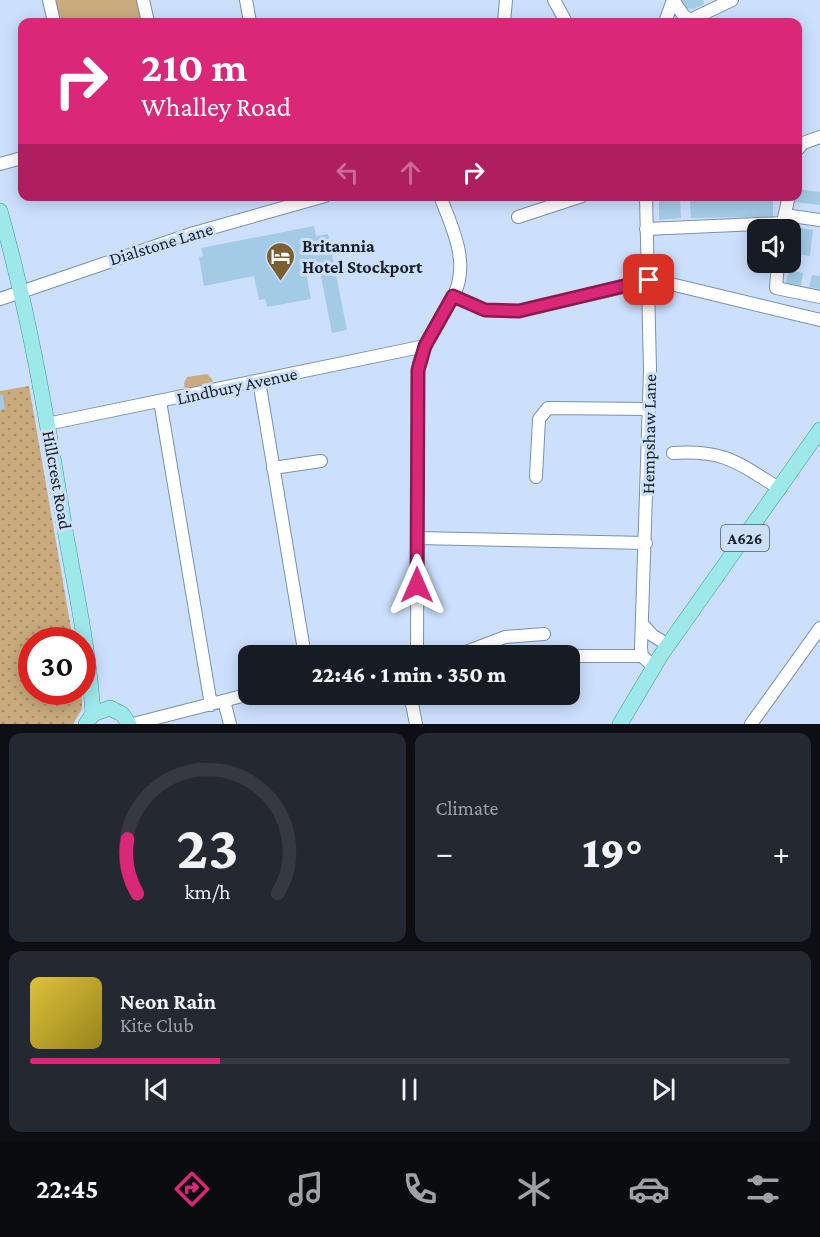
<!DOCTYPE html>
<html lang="en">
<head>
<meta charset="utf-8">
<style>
  :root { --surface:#171b24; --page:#242831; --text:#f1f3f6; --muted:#9ea1a6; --line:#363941; --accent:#db2777 }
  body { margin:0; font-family:"Crimson Pro",serif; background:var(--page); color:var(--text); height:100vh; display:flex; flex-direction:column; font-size:22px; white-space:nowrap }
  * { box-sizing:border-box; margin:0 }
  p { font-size:20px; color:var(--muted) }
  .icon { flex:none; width:33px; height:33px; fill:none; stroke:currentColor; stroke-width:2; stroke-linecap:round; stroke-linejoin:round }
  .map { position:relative; height:724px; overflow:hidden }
  .details { display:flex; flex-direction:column; gap:9px; padding:9px; background:#0d0f14; flex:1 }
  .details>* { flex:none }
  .banner { position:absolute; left:18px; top:18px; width:784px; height:183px; border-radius:12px; box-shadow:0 3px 15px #0003; background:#db2777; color:#fff; overflow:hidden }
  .buttons { position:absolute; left:747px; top:219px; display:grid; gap:12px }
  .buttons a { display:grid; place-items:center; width:54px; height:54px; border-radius:12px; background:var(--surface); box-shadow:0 3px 15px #0003; font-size:30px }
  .speed { position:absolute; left:18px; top:627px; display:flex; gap:12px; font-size:30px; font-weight:700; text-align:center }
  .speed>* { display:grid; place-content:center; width:78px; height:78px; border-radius:50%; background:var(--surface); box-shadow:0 3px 15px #0003; line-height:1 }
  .speed .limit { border:9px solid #d22; background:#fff; color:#111 }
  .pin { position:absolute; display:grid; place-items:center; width:51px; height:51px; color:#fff; margin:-26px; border-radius:12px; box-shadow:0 3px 9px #0006 }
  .me { position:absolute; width:66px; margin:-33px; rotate:0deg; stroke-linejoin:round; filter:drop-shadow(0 0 4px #0008) }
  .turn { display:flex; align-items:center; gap:21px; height:126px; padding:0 24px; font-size:27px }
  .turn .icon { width:78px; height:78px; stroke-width:2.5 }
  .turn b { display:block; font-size:42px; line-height:51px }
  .lanes { display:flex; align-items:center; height:57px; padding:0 24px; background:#0003; justify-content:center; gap:30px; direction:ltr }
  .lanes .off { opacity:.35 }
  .big { font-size:45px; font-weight:800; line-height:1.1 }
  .details .widget { flex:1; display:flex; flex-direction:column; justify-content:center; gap:9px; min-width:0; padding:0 21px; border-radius:12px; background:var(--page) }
  .details .dial { align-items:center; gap:0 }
  .dial svg { height:156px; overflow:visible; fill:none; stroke:var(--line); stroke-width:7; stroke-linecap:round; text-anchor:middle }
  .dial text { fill:var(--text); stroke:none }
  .song { display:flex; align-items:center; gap:18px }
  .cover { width:72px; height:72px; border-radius:9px; background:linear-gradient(135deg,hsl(50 70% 55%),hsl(50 70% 35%)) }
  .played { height:6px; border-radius:3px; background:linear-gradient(90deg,var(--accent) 25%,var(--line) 25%) }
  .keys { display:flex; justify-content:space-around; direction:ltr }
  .heat { display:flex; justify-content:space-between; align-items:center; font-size:33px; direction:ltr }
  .details .tiles { flex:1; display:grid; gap:9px; grid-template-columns:1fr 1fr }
  .widget:last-child { grid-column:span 2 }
  .trip { position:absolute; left:238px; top:645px; width:342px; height:60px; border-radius:12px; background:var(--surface); box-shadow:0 3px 15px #0003; font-weight:800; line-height:60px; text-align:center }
  .tab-bar { display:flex; height:96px; justify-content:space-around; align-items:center; background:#090b0e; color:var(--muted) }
  .tab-bar .icon { width:42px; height:42px }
  .tab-bar .on { color:var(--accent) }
  .tab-bar b { font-size:27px; color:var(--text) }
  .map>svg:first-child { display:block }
</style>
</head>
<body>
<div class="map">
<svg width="820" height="724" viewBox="0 0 820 724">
  <defs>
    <pattern id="park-dots" width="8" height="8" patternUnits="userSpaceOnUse" patternTransform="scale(1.5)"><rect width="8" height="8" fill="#c9ab7d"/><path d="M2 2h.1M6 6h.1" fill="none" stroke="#a28b67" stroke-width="1.8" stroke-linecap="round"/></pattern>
  </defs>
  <rect width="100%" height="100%" fill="#cce0fd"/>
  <path fill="#c9ab7d" d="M49 0H143L148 22H54Z
    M207 374 212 379 214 390 186 396 184 383 187 377Z"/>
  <path fill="url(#park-dots)" d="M29 386 73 640H32V692H82V709L73 724H0V391Z"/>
  <path fill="#a3cbe6" d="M682 0H702L704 1 703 5 693 9 686 8Z
    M798 189 820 192V205L795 202Z
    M659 196H680L681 218 659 220Z
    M738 196H773V217L691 218 690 200 738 199Z
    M314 226 316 236 328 234 347 330 332 333 319 266 305 268 311 299 267 307 265 299 259 300 254 276 204 286 199 257 203 256 201 248Z
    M800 228 813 230 810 256 797 254Z
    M789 270 803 273 801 286 786 283Z
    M812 275 820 276V289L809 287Z
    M3 394 5 409 0 410V395Z"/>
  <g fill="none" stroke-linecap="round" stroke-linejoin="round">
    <defs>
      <path id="minor" d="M49 0 54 22
        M143 0 148 22
        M246 0 250 22
        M554 0 566 22
        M673 0 684 16 691 20
        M504 22 506 0
        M665 22 673 0
        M686 22 732 0
        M798 149 803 143 820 137
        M0 164 22 158
        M646 196 650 370 641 648 642 656 653 666
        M785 215 820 220
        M518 217 582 196
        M783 222 789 196
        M646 229 783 223
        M778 262 776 288 820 297
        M453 296 485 310 519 311 654 280 820 320
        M0 299 194 233 325 196
        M259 381 305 656
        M160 401 211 705
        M47 424 425 346
        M673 453C725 450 737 462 780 489
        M273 468 321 461
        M536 477 539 419 548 408 649 409
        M417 538 646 543
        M644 626 652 635 668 645
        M417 656 418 370C422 341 441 320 454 295 470 262 452 227 440 196
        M455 656 505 637 544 634
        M570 659 577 656H642
        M410 694 416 724
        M224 701 230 724
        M133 724 250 694
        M751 724 820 628"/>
      <path id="major" d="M0 211C29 313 47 419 64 524 75 587 89 650 93 714
        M86 724 93 714 110 708 122 714 129 724
        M620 724 661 655 820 430"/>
    </defs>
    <use href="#minor" stroke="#7990b1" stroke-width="14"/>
    <use href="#major" stroke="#42979d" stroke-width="16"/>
    <use href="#minor" stroke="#fff" stroke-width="12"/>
    <use href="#major" stroke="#9de8e9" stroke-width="15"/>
  </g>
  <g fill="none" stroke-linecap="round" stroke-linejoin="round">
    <defs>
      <path id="route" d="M417 585 418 370 425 346 453 296 485 310 519 311 649 280"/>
    </defs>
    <use href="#route" stroke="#8e194d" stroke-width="15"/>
    <use href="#route" stroke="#db2777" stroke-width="10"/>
  </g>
  <defs>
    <symbol id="hotel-pin" viewBox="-11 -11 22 30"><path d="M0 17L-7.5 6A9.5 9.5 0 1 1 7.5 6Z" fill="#7b5e31" stroke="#cce0fd"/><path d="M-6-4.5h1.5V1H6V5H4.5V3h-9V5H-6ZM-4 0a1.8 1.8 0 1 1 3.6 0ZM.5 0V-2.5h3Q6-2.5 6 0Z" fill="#fff"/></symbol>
  </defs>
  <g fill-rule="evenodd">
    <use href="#hotel-pin" x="264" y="240" width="33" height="45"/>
  </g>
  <g text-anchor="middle" stroke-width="6" stroke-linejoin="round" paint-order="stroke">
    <rect fill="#cce0fd" stroke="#4b5869" stroke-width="1.5" x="721" y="525" width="48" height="26" rx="4.5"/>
    <g font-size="16" font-weight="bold" fill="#141d2a">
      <text x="745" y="544">A626</text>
    </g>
    <g font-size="18" fill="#141d2a" stroke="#cce0fd">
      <text transform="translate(161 244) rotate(-17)" y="6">Dialstone Lane</text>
      <text transform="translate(237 386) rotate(-12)" y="6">Lindbury Avenue</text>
      <text transform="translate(649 434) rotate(-89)" y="6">Hempshaw Lane</text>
      <text transform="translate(57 480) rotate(80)" y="6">Hillcrest Road</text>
    </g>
    <g font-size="18" font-weight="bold" fill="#141d2a" stroke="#cce0fd" text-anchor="start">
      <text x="302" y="252">Britannia<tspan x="302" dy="21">Hotel Stockport</tspan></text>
    </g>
  </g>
</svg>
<div class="buttons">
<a><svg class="icon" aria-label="sound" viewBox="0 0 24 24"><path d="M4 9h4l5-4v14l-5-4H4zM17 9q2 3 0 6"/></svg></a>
</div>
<div class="speed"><div class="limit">30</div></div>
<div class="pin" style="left:649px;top:280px;background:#d93025"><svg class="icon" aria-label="arrive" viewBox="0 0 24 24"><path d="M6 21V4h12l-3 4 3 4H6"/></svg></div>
<svg class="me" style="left:417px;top:585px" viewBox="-20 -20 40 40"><path d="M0-17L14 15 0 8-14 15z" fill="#db2777" stroke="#fff" stroke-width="4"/></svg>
<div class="trip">22:46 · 1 min · 350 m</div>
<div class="banner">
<div class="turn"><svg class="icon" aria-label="right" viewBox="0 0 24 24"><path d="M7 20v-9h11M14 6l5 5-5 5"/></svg><div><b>210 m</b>Whalley Road</div></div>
<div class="lanes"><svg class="icon off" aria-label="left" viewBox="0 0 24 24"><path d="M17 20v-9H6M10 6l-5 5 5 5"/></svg><svg class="icon off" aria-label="ahead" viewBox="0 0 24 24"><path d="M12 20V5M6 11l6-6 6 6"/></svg><svg class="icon" aria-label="right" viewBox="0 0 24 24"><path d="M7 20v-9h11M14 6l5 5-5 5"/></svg></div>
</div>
</div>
<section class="details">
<div class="tiles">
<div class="widget dial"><svg viewBox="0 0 100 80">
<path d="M14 69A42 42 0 1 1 86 69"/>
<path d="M14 69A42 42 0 0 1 9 41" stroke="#db2777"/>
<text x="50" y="56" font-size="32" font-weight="700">23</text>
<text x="50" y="72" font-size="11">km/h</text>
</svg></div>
<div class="widget"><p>Climate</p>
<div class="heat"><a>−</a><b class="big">19°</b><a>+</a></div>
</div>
<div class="widget">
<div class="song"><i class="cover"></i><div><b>Neon Rain</b><p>Kite Club</p></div></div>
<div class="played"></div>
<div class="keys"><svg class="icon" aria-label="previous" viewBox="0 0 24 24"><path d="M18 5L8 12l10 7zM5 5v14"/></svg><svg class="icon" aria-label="pause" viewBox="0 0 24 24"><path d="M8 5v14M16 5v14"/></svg><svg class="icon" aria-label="next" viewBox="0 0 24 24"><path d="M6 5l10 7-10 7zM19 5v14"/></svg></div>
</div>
</div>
</section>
<nav class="tab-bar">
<b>22:45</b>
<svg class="icon on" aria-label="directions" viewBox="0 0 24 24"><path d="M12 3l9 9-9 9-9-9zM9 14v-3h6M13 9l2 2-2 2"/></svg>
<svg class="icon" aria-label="music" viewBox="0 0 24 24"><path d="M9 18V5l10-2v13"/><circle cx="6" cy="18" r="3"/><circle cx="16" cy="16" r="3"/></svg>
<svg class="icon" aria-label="phone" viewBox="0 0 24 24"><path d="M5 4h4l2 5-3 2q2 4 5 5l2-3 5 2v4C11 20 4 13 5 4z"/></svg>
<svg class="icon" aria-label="climate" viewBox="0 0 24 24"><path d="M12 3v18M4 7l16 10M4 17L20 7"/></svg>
<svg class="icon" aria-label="car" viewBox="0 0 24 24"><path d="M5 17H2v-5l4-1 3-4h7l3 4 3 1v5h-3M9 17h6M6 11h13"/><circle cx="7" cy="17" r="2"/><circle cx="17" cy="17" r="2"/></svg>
<svg class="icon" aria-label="filters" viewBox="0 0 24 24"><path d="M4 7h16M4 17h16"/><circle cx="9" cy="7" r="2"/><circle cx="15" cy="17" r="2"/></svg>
</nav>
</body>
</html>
